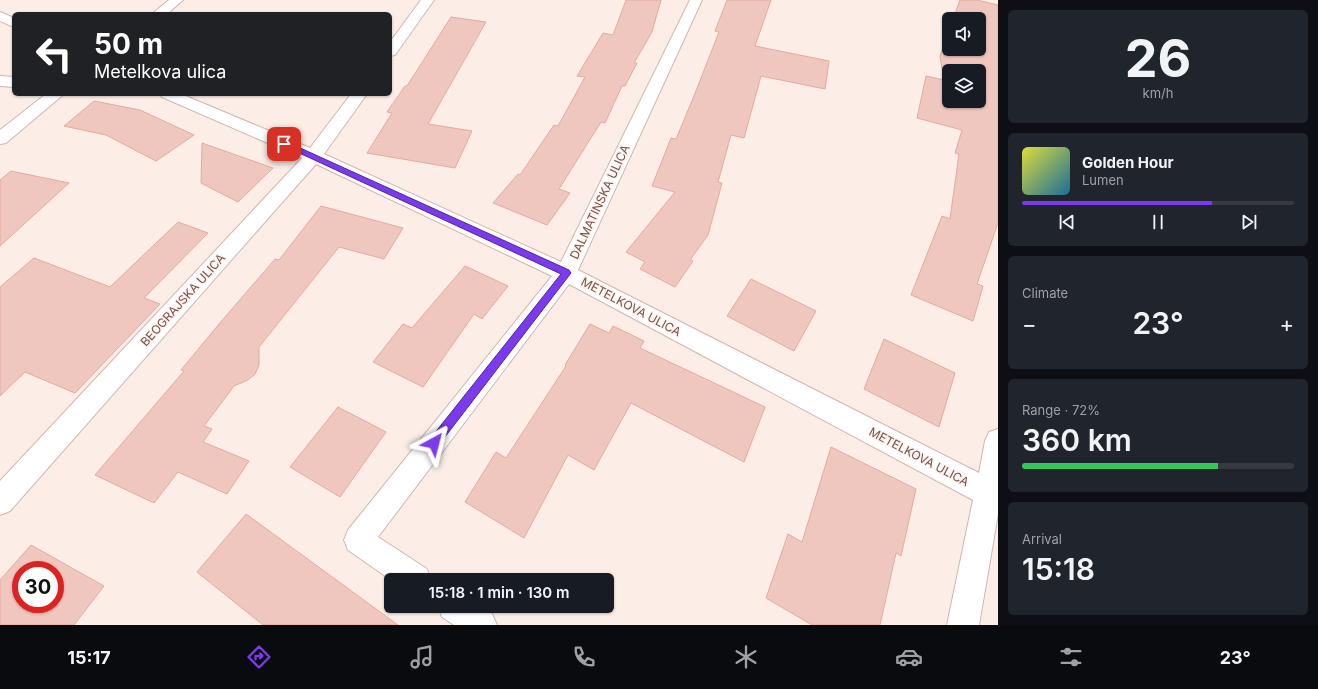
<!DOCTYPE html>
<html lang="en">
<head>
<meta charset="utf-8">
<style>
  :root { --surface:#171b24; --page:#20242c; --text:#f1f3f6; --muted:#9ea1a6; --line:#363941; --accent:#7c3aed }
  body { margin:0; font-family:Inter,sans-serif; background:var(--page); color:var(--text); height:100vh; display:flex; flex-direction:column; font-size:15px; white-space:nowrap }
  * { box-sizing:border-box; margin:0 }
  p { font-size:13px; color:var(--muted) }
  .icon { flex:none; width:22px; height:22px; fill:none; stroke:currentColor; stroke-width:2; stroke-linecap:round; stroke-linejoin:round }
  .map { position:relative; flex:1; overflow:hidden }
  .details { display:flex; flex-direction:column; gap:10px; padding:10px; background:#0d0f14; width:320px }
  .details>* { flex:none }
  .guide { position:absolute; left:12px; top:12px; width:380px; height:84px; border-radius:6px; box-shadow:0 1px 3px #0004; background:#202124; color:#fff; overflow:hidden }
  .tools { position:absolute; left:942px; top:12px; display:grid; gap:8px }
  .tools a { display:grid; place-items:center; width:44px; height:44px; border-radius:6px; background:var(--surface); box-shadow:0 1px 3px #0004; font-size:20px }
  .speed { position:absolute; left:12px; top:561px; display:flex; gap:8px; font-size:20px; font-weight:700; text-align:center }
  .speed>* { display:grid; place-content:center; width:52px; height:52px; border-radius:50%; background:var(--surface); box-shadow:0 1px 3px #0004; line-height:1 }
  .speed .limit { border:6px solid #d22; background:#fff; color:#111 }
  .pin { position:absolute; display:grid; place-items:center; width:34px; height:34px; color:#fff; margin:-17px; border-radius:8px; box-shadow:0 2px 6px #0006 }
  .me { position:absolute; width:44px; margin:-22px; rotate:38deg; stroke-linejoin:round; filter:drop-shadow(0 0 3px #0008) }
  .turn { display:flex; align-items:center; gap:14px; height:84px; padding:0 16px; font-size:18px }
  .turn .icon { width:52px; height:52px; stroke-width:2.5 }
  .turn b { display:block; font-size:28px; line-height:34px }
  .big { font-size:30px; font-weight:600; line-height:1.1 }
  .details .widget { flex:1; display:flex; flex-direction:column; justify-content:center; gap:6px; min-width:0; padding:0 14px; border-radius:6px; background:var(--page) }
  .details .dial { align-items:center; gap:0 }
  .dial b { font-size:52px; line-height:1 }
  .song { display:flex; align-items:center; gap:12px }
  .cover { width:48px; height:48px; border-radius:6px; background:linear-gradient(135deg,hsl(60 70% 55%),hsl(200 70% 35%)) }
  .played { height:4px; border-radius:2px; background:linear-gradient(90deg,var(--accent) 70%,var(--line) 70%) }
  .keys { display:flex; justify-content:space-around; direction:ltr }
  .heat { display:flex; justify-content:space-between; align-items:center; font-size:22px; direction:ltr }
  .charge { height:6px; border-radius:3px; background:linear-gradient(90deg,#34c759 72%,var(--line) 0) }
  .trip { position:absolute; left:384px; top:573px; width:230px; height:40px; border-radius:6px; background:var(--surface); box-shadow:0 1px 3px #0004; font-weight:600; line-height:40px; text-align:center }
  .dock { display:flex; height:64px; justify-content:space-around; align-items:center; background:#090b0e; color:var(--muted) }
  .dock .icon { width:28px; height:28px }
  .dock .active { color:var(--accent) }
  .dock b { font-size:18px; color:var(--text) }
  main { display:flex; flex:1; min-height:0 }
  .map>svg:first-child { display:block }
</style>
</head>
<body>
<main>
<div class="map">
<svg width="998" height="625" viewBox="0 0 998 625">
  <rect width="100%" height="100%" fill="#fceee6"/>
  <path fill="#f0c7bf" stroke="#e2aaa0" fill-rule="evenodd" d="M626 0H661L652 32 634 63H637L625 86H622L605 123 601 122 559 189 570 193 547 225 493 203 518 174 520 175 554 125 558 126 585 77 577 76 603 33 613 35Z
    M727 0H771L755 46 829 61 825 89 761 76 744 138 731 135 718 182 722 183 708 235 690 260 693 261 675 287 640 269 645 262 626 252 675 192 652 186 671 138 676 139 694 96 719 32 715 31Z
    M960 0H977L998 5V223L977 284 983 286 973 321 911 295 942 216 950 219 959 154 955 153 962 130 917 118 926 76 944 80 940 56 949 30V49H979V19H953ZM949 71H979V101H949Z
    M451 17 486 22 428 124 472 131 455 168 367 153 392 113 387 112 405 86H407Z
    M94 101 140 110 194 135 156 161 106 135 64 126Z
    M202 143 273 168 238 202 201 183Z
    M11 171 69 183 0 246V180Z
    M321 206 403 228 384 259 339 247 259 347V365L255 374 248 380 234 386 204 426 212 429 203 442 249 461 227 494 178 472 154 503 95 475 184 371 181 370 219 324 275 259 279 260Z
    M178 222 208 233 144 298 160 304 75 393 25 372 0 396V287L34 258 110 287Z
    M465 266 508 286 482 319 474 314 423 387 373 362 403 324 412 328Z
    M751 279 816 311 794 351 727 316Z
    M590 324 609 333 613 326 644 341 640 348 765 407 744 462 631 403 594 470 568 455 524 538 465 502 496 452 506 458 566 366 565 365Z
    M884 339 955 373 939 427 864 389Z
    M338 407 386 432 340 497 290 467Z
    M831 447 916 489 901 556 896 553 880 625H812L766 598 788 534 802 542Z
    M246 514 398 625H263L197 572Z
    M31 545 104 586 74 625H0V580ZM21 570H55V604H21Z"/>
  <g fill="none" stroke-linecap="round" stroke-linejoin="round">
    <defs>
      <path id="minor" d="M169 0H183L167 14H152Z
        M421 0H434L395 55 390 56V42Z
        M690 0H702L578 270 979 473 985 441 989 432 998 429V514L979 625H947L973 500 569 284 378 537 427 569 431 580H391L348 550 344 540 348 530 552 276 316 164 10 511 0 515V481L302 158 162 97 160 94H181L310 148 351 94H367L324 154 561 262Z
        M0 12 14 18V27L0 21Z
        M0 76 14 77V87L0 86Z
        M46 94H64L6 143 0 144V130Z
        M438 606H480L492 614 497 625H454L442 617Z"/>
    </defs>
    <use href="#minor" stroke="#cfb6b0" stroke-width="2"/>
    <use href="#minor" fill="#fff" fill-rule="evenodd"/>
  </g>
  <path fill="#7c3aed" stroke="#51269a" d="M282 142H287L569 270 571 273 438 446 434 448 430 446 428 443 430 439 561 274 282 145Z"/>
  <g text-anchor="middle" stroke-width="3" stroke-linejoin="round" paint-order="stroke">
    <g font-size="12" fill="#74514c" stroke="#fef3ed">
      <text transform="translate(600 202) rotate(-65)" y="4">DALMATINSKA ULICA</text>
      <text transform="translate(183 300) rotate(-48)" y="4">BEOGRAJSKA ULICA</text>
      <text transform="translate(631 307) rotate(28)" y="4">METELKOVA ULICA</text>
      <text transform="translate(919 457) rotate(28)" y="4">METELKOVA ULICA</text>
    </g>
  </g>
</svg>
<div class="tools">
<a><svg class="icon" aria-label="sound" viewBox="0 0 24 24"><path d="M4 9h4l5-4v14l-5-4H4zM17 9q2 3 0 6"/></svg></a>
<a><svg class="icon" aria-label="layers" viewBox="0 0 24 24"><path d="M12 4l9 5-9 5-9-5zM3 14l9 5 9-5"/></svg></a>
</div>
<div class="speed"><div class="limit">30</div></div>
<div class="pin" style="left:284px;top:144px;background:#d93025"><svg class="icon" aria-label="arrive" viewBox="0 0 24 24"><path d="M6 21V4h12l-3 4 3 4H6"/></svg></div>
<svg class="me" style="left:434px;top:443px" viewBox="-20 -20 40 40"><path d="M0-17L14 15 0 8-14 15z" fill="#7c3aed" stroke="#fff" stroke-width="4"/></svg>
<div class="trip">15:18 · 1 min · 130 m</div>
<div class="guide">
<div class="turn"><svg class="icon" aria-label="left" viewBox="0 0 24 24"><path d="M17 20v-9H6M10 6l-5 5 5 5"/></svg><div><b>50 m</b>Metelkova ulica</div></div>
</div>
</div>
<section class="details">
<div class="widget dial"><b>26</b><p>km/h</p></div>
<div class="widget">
<div class="song"><i class="cover"></i><div><b>Golden Hour</b><p>Lumen</p></div></div>
<div class="played"></div>
<div class="keys"><svg class="icon" aria-label="previous" viewBox="0 0 24 24"><path d="M18 5L8 12l10 7zM5 5v14"/></svg><svg class="icon" aria-label="pause" viewBox="0 0 24 24"><path d="M8 5v14M16 5v14"/></svg><svg class="icon" aria-label="next" viewBox="0 0 24 24"><path d="M6 5l10 7-10 7zM19 5v14"/></svg></div>
</div>
<div class="widget"><p>Climate</p>
<div class="heat"><a>−</a><b class="big">23°</b><a>+</a></div>
</div>
<div class="widget"><p>Range · 72%</p><b class="big">360 km</b><div class="charge"></div></div>
<div class="widget"><p>Arrival</p><b class="big">15:18</b></div>
</section>
</main>
<nav class="dock">
<b>15:17</b>
<svg class="icon active" aria-label="directions" viewBox="0 0 24 24"><path d="M12 3l9 9-9 9-9-9zM9 14v-3h6M13 9l2 2-2 2"/></svg>
<svg class="icon" aria-label="music" viewBox="0 0 24 24"><path d="M9 18V5l10-2v13"/><circle cx="6" cy="18" r="3"/><circle cx="16" cy="16" r="3"/></svg>
<svg class="icon" aria-label="phone" viewBox="0 0 24 24"><path d="M5 4h4l2 5-3 2q2 4 5 5l2-3 5 2v4C11 20 4 13 5 4z"/></svg>
<svg class="icon" aria-label="climate" viewBox="0 0 24 24"><path d="M12 3v18M4 7l16 10M4 17L20 7"/></svg>
<svg class="icon" aria-label="car" viewBox="0 0 24 24"><path d="M5 17H2v-5l4-1 3-4h7l3 4 3 1v5h-3M9 17h6M6 11h13"/><circle cx="7" cy="17" r="2"/><circle cx="17" cy="17" r="2"/></svg>
<svg class="icon" aria-label="filters" viewBox="0 0 24 24"><path d="M4 7h16M4 17h16"/><circle cx="9" cy="7" r="2"/><circle cx="15" cy="17" r="2"/></svg>
<b>23°</b>
</nav>
</body>
</html>
